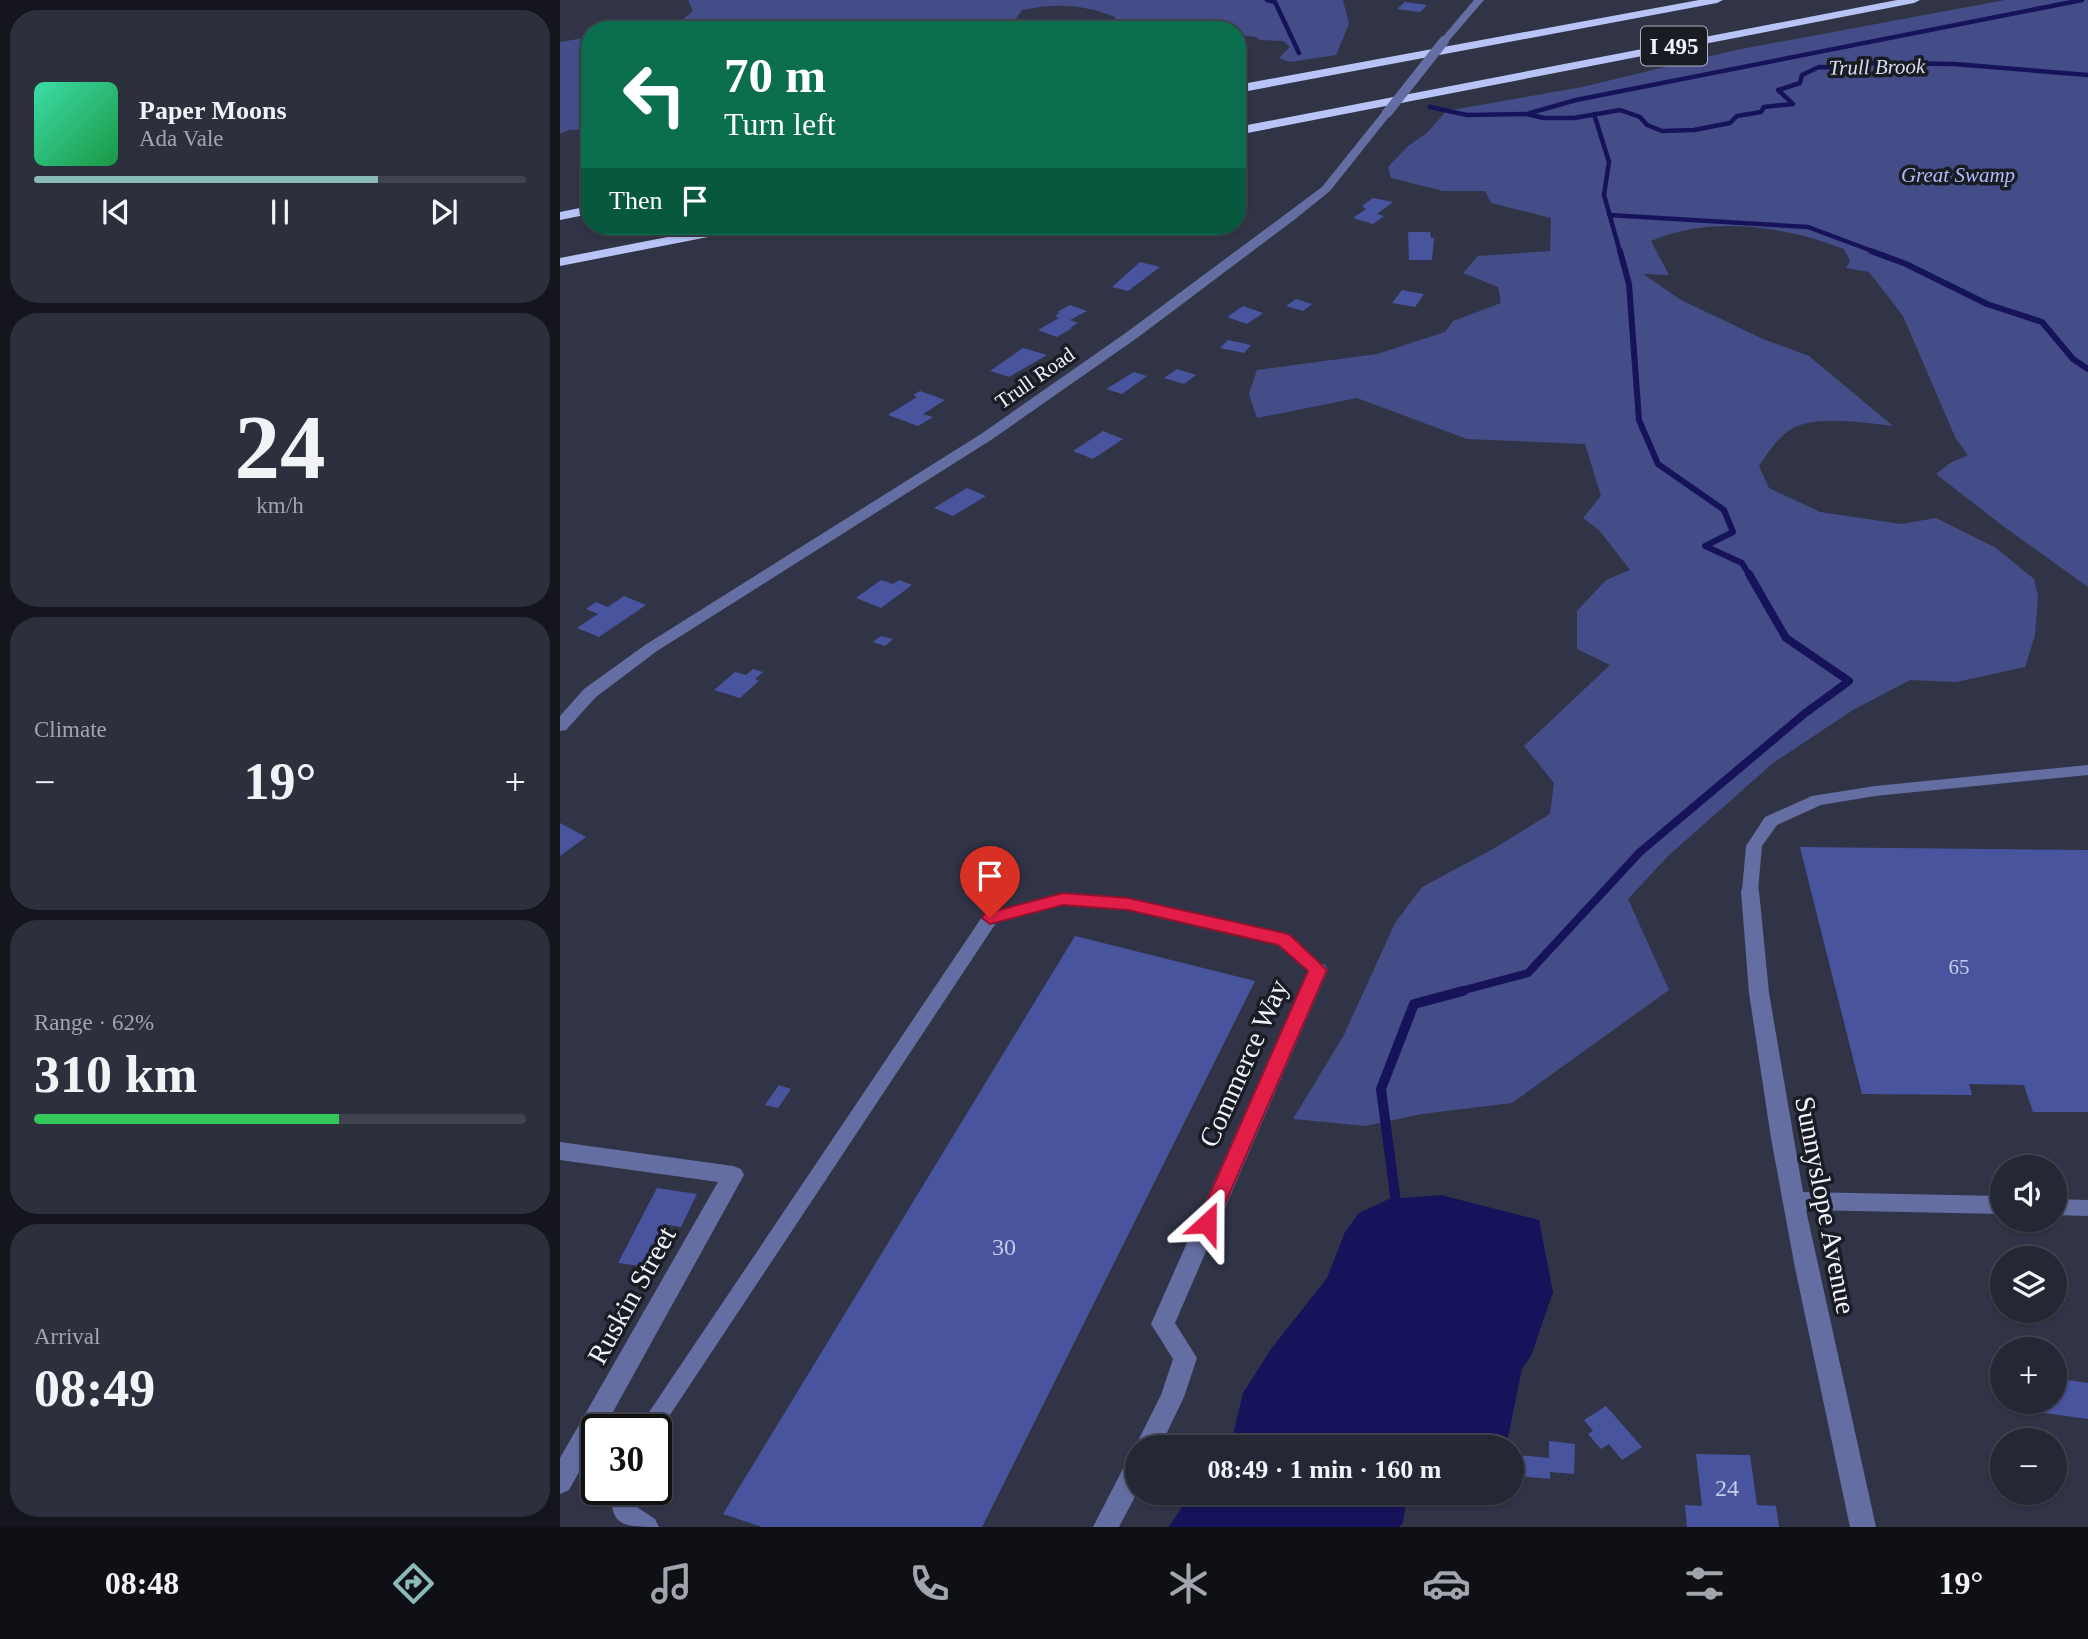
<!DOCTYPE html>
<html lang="en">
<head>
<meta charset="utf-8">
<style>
  :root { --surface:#242734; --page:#2c2f3c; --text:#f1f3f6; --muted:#a3a5ac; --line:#41444f; --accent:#8bbbb9 }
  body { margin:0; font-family:"Times New Roman",serif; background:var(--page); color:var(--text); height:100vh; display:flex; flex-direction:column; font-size:26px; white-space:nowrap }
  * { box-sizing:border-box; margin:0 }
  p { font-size:23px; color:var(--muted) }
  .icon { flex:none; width:38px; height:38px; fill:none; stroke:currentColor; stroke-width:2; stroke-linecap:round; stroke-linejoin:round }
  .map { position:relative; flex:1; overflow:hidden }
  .drawer { display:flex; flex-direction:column; gap:10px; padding:10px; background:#14151d; width:560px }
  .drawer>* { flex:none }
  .hud { position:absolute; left:21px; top:21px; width:665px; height:214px; border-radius:28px; box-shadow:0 2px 5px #0004,0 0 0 2px var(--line); background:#0b6e4f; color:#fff; overflow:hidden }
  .fabs { position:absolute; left:1430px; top:1155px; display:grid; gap:14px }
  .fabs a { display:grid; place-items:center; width:77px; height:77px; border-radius:50%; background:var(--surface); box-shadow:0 2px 5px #0004,0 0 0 2px var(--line); font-size:35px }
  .speed { position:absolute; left:21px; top:1414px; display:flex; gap:14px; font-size:35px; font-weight:700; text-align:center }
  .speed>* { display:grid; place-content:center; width:91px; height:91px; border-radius:50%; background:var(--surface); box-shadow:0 2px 5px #0004,0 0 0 2px var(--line); line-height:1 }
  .speed .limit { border:4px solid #111; border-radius:10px; background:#fff; color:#111 }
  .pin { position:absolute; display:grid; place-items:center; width:60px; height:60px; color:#fff; margin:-72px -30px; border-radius:50% 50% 50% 0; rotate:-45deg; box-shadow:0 0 7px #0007 }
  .pin .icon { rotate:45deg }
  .me { position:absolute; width:77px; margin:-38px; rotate:24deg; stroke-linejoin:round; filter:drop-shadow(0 0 5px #0008) }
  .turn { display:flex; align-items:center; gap:24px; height:147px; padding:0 28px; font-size:32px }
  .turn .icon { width:91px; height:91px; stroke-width:2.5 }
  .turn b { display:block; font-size:49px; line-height:60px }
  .then { display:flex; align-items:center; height:66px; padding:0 28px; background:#0003; gap:14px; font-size:26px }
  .big { font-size:52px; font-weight:700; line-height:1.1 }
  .drawer .tile { flex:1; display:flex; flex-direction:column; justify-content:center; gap:10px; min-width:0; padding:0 24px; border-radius:28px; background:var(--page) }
  .drawer .dial { align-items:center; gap:0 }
  .dial b { font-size:91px; line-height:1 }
  .song { display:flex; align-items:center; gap:21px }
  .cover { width:84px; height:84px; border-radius:10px; background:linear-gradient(135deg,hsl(160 70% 55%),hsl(140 70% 35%)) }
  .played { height:7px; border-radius:4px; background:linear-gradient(90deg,var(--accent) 70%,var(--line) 70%) }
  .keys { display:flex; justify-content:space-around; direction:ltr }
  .heat { display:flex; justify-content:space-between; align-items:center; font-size:38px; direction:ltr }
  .charge { height:10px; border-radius:5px; background:linear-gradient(90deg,#34c759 62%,var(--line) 0) }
  .trip { position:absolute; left:565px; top:1435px; width:399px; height:70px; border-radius:35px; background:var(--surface); box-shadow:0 2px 5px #0004,0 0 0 2px var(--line); font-weight:700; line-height:70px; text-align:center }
  .menu { display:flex; height:112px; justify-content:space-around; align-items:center; background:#0e1015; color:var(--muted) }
  .menu .icon { width:49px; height:49px }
  .menu .current { color:var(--accent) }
  .menu b { font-size:32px; color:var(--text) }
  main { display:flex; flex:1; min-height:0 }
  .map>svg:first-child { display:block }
</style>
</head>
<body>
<main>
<section class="drawer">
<div class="tile">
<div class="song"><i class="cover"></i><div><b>Paper Moons</b><p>Ada Vale</p></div></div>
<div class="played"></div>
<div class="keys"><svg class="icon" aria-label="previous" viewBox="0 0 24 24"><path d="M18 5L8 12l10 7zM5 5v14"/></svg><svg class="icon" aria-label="pause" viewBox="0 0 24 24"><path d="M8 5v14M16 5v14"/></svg><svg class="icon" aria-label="next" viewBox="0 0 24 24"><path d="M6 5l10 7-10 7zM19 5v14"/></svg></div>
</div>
<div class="tile dial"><b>24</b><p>km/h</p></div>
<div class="tile"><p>Climate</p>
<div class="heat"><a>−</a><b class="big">19°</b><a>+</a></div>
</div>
<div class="tile"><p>Range · 62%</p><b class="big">310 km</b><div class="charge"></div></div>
<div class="tile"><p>Arrival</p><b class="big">08:49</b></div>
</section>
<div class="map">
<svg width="1528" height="1527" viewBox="0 0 1528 1527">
  <rect width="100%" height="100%" fill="#303446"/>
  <path fill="#444d88" d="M128 0H783L789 24 776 55 730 62 719 58 730 47 723 41 700 40 696 37 677 35V30H558L555 17C523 4 495 3 462 10L453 23 469 30H78L123 19 133 11Z
    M1445 0H1528V587L1443 526 1376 474 1390 463 1408 455 1396 439 1343 316 1309 272 1286 268 1290 261 1284 249C1225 226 1150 215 1091 241L1109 275 1083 274 1121 300 1203 339 1249 356 1333 426C1307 423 1263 416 1238 426 1221 432 1209 451 1199 466L1209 488 1260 512 1341 524 1376 518 1436 548 1474 579 1478 596 1475 635 1465 667 1396 682 1350 680 1293 710 1213 763 1108 856 1068 899 1109 990 952 1103 862 1114 805 1126 733 1119 784 1035 835 923 862 887 933 849 990 814 994 783 964 746 1050 665 1017 649V611L1046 580 1070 570 1039 530 1023 518 1041 496 1025 444 907 439 797 398 697 418 689 394 697 370 817 354 885 332 893 321 941 303 938 287 903 273 918 256 990 251 991 218 931 203 925 191H883L831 178 828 167 848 146 867 133 886 111 1022 87 1176 50Z
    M30 37V129L9 130 0 134V42Z"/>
  <path fill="#16135a" d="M881 1195 979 1220 993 1292 971 1356 962 1369 946 1447H670L683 1393 711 1349 767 1278 785 1232 799 1213 829 1199Z
    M631 1493H852L847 1495 843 1523 839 1527H609Z"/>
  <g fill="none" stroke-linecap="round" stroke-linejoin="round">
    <path stroke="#16135a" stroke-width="4.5" d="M707 0 715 2 739 53
      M870 107 907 115 966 114 984 118H1014L1060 110 1080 117 1087 125 1102 131 1134 130 1170 123 1177 116 1201 112 1204 107 1233 104 1218 90 1240 83 1242 75 1259 67 1292 68 1309 63 1394 64 1528 75
      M970 113 1016 100 1522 0
      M1034 114 1049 162 1044 195 1060 252
      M1049 215 1248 227 1315 252"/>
    <path stroke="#16135a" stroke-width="6" d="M1060 251 1069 284 1079 420 1098 464 1164 510 1173 532 1145 546 1182 563 1190 576
      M1311 251 1346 264 1427 304 1482 322 1513 359 1528 369"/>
    <path stroke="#16135a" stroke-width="8" d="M897 992 968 973 1080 852 1244 714 1289 681 1226 638 1189 574"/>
    <path stroke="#16135a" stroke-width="10" d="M837 1210 821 1089 854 1004 903 991"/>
  </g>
  <path fill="#49549f" d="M845 2 867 5 860 12 837 9Z
    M813 198 833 202 817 214 824 216 813 224 793 218 806 209 802 206Z
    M632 226H663L635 235 623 229Z
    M848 232H870L871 238H874L872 260H849Z
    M580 262 600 267 568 291 552 287Z
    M842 290 864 294 855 307 832 303Z
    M736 299 752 304 743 311 726 306Z
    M510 305 527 311 510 320 518 323 510 328H512L497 337 478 330 499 318 495 316 500 313 497 312Z
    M683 306 703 313 687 324 667 317Z
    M668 340 691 345 684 353 660 348Z
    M463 348 487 355 449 377 430 371Z
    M617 369 636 375 624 384 604 378Z
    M574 372 587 376 562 394 546 389Z
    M360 391 385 400 363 414 373 417 358 426 328 415 357 397 353 395Z
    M543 431 563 439 533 459 513 451Z
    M407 488 426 496 393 516 374 508Z
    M321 580 333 584 339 580 352 585 321 608 296 598Z
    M64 596 86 605 39 637 17 628 38 614 26 609 36 602 48 607Z
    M321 636 333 639 325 646 313 642Z
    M193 669 203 672 195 679 199 681 180 698 154 690 175 672 186 675Z
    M0 823 26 837 0 856Z
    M1240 847 1528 850V1112H1473L1464 1085 1409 1084 1412 1095 1302 1094Z
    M515 936 695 981 422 1527H202L163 1514Z
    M219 1085 231 1089 218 1108 205 1105Z
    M97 1188 137 1194 121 1227 109 1225 88 1267 58 1263Z
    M1494 1378 1528 1383V1419L1477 1412 1476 1402H1494Z
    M1046 1406 1082 1447 1062 1460 1049 1444 1041 1449 1028 1434 1033 1431 1024 1420Z
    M989 1441 1015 1444 1014 1474 990 1472V1479L959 1476V1455L989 1458Z
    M1136 1454 1190 1455 1197 1505 1216 1506 1219 1527H1127L1125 1505 1142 1506Z"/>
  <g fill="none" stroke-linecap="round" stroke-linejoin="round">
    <path fill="#646ea2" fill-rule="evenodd" d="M1528 765V775L1315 796 1261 805 1217 825 1202 846 1198 891 1196 895H1184L1182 891 1186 846 1205 817 1252 796 1315 786Z
      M503 893 568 898 724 934 730 936 767 970 764 975H752L718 945 568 910 503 905 436 923 96 1436V1430H77L424 914Z
      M1494 1199 1528 1200V1216L1494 1215Z
      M52 1489H74V1505L95 1519 99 1527C64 1527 49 1527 52 1489Z"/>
    <path fill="#646ea2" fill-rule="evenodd" d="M1190 884 1197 886 1199 891 1209 993 1243 1192 1442 1196V1214L1246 1210 1316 1527H1290L1235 1268 1211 1138 1189 993 1181 891 1183 886Z
      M758 963 765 965 768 970 615 1323 637 1358 624 1397 600 1447H578V1453L575 1447 601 1395 613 1359 591 1324 748 970 751 965Z
      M0 1142 173 1166 181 1169 184 1175 43 1430H37V1440L9 1490 0 1494V1458L158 1182 0 1160Z
      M578 1454V1491L559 1527H533L569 1457Z"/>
    <path fill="#646ea2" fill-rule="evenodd" d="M914 0H924L887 43H881V39Z
      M823 111 832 113 770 191 734 220 577 338 431 440 97 651 36 697 6 730 0 731V716L24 689 85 645 421 434 567 332 762 187Z"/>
    <path fill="#b8c3f6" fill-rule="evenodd" d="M1139 0H1163L1157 3 677 93V85Z
      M1337 0H1360L1354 3 677 135V127Z
      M30 206V214L0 220V212Z
      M164 226H191L184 230 0 266V258Z"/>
    <path stroke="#646ea2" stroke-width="10" d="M827 113 884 41"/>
  </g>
  <path fill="#e11d48" stroke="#92132f" stroke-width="2" d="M503 893 568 898 724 933 730 935 767 970 654 1229 647 1231 640 1229 637 1223 748 971 718 945 568 910 503 905 430 924 422 918 424 914Z"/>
  <g text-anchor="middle" stroke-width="7" stroke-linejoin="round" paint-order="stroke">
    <g font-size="21" font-style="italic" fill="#d7ddf2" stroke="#1a1c24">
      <text transform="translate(1317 67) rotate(-1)" y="7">Trull Brook</text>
    </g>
    <g font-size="21" font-style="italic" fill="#afbcfb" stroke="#1a1c24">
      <text x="1398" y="182">Great Swamp</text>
    </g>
    <g font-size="21" fill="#f1f4fe" stroke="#1a1c24">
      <text transform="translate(475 378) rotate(-35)" y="7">Trull Road</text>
    </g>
    <g font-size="21" fill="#c7cce6">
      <text x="1399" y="974">65</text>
    </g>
    <rect fill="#1a1c24" stroke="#b0b3bd" stroke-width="2" x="1081" y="26.5" width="66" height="39" rx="5"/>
    <g font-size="23" font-weight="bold" fill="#f1f4fe">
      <text x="1114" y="54">I 495</text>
    </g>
    <g font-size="24" fill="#c7cce6">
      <text x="444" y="1255">30</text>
      <text x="1167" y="1496">24</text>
    </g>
    <g font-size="28" fill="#f1f4fe" stroke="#1a1c24">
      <text transform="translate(683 1063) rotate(-66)" y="10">Commerce Way</text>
      <text transform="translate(1266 1205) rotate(79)" y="10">Sunnyslope Avenue</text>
      <text transform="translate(71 1295) rotate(-61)" y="10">Ruskin Street</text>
    </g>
  </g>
</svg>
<div class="fabs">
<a><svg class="icon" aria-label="sound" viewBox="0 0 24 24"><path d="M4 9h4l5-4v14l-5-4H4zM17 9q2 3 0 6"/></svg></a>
<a><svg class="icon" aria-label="layers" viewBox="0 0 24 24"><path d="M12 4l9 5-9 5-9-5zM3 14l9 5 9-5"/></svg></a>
<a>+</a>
<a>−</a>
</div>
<div class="speed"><div class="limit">30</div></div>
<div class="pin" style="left:430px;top:918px;background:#d93025"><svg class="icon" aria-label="arrive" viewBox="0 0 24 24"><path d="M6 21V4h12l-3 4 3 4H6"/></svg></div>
<svg class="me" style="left:647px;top:1223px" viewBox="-20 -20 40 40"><path d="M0-17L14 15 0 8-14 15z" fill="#e11d48" stroke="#fff" stroke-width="4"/></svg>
<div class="trip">08:49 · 1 min · 160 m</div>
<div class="hud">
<div class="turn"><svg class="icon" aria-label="left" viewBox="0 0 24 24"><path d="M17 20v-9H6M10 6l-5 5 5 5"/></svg><div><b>70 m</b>Turn left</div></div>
<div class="then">Then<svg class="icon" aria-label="arrive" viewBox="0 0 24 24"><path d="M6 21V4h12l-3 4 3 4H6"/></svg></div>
</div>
</div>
</main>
<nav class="menu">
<b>08:48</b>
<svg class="icon current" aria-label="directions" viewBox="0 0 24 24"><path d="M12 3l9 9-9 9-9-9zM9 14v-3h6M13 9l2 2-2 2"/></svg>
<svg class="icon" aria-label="music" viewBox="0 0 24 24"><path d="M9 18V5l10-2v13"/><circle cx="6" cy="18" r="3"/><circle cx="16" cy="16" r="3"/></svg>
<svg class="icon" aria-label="phone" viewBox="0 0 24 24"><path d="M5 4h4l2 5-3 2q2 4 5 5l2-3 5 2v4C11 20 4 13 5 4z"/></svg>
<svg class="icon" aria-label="climate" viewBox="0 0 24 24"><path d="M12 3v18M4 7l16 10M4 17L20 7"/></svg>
<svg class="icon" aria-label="car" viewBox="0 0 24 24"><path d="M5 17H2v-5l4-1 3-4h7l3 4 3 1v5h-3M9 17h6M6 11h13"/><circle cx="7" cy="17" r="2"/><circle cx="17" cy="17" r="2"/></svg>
<svg class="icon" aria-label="filters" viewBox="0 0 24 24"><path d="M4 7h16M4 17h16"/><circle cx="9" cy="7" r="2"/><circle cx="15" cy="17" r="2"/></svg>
<b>19°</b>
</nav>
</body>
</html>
